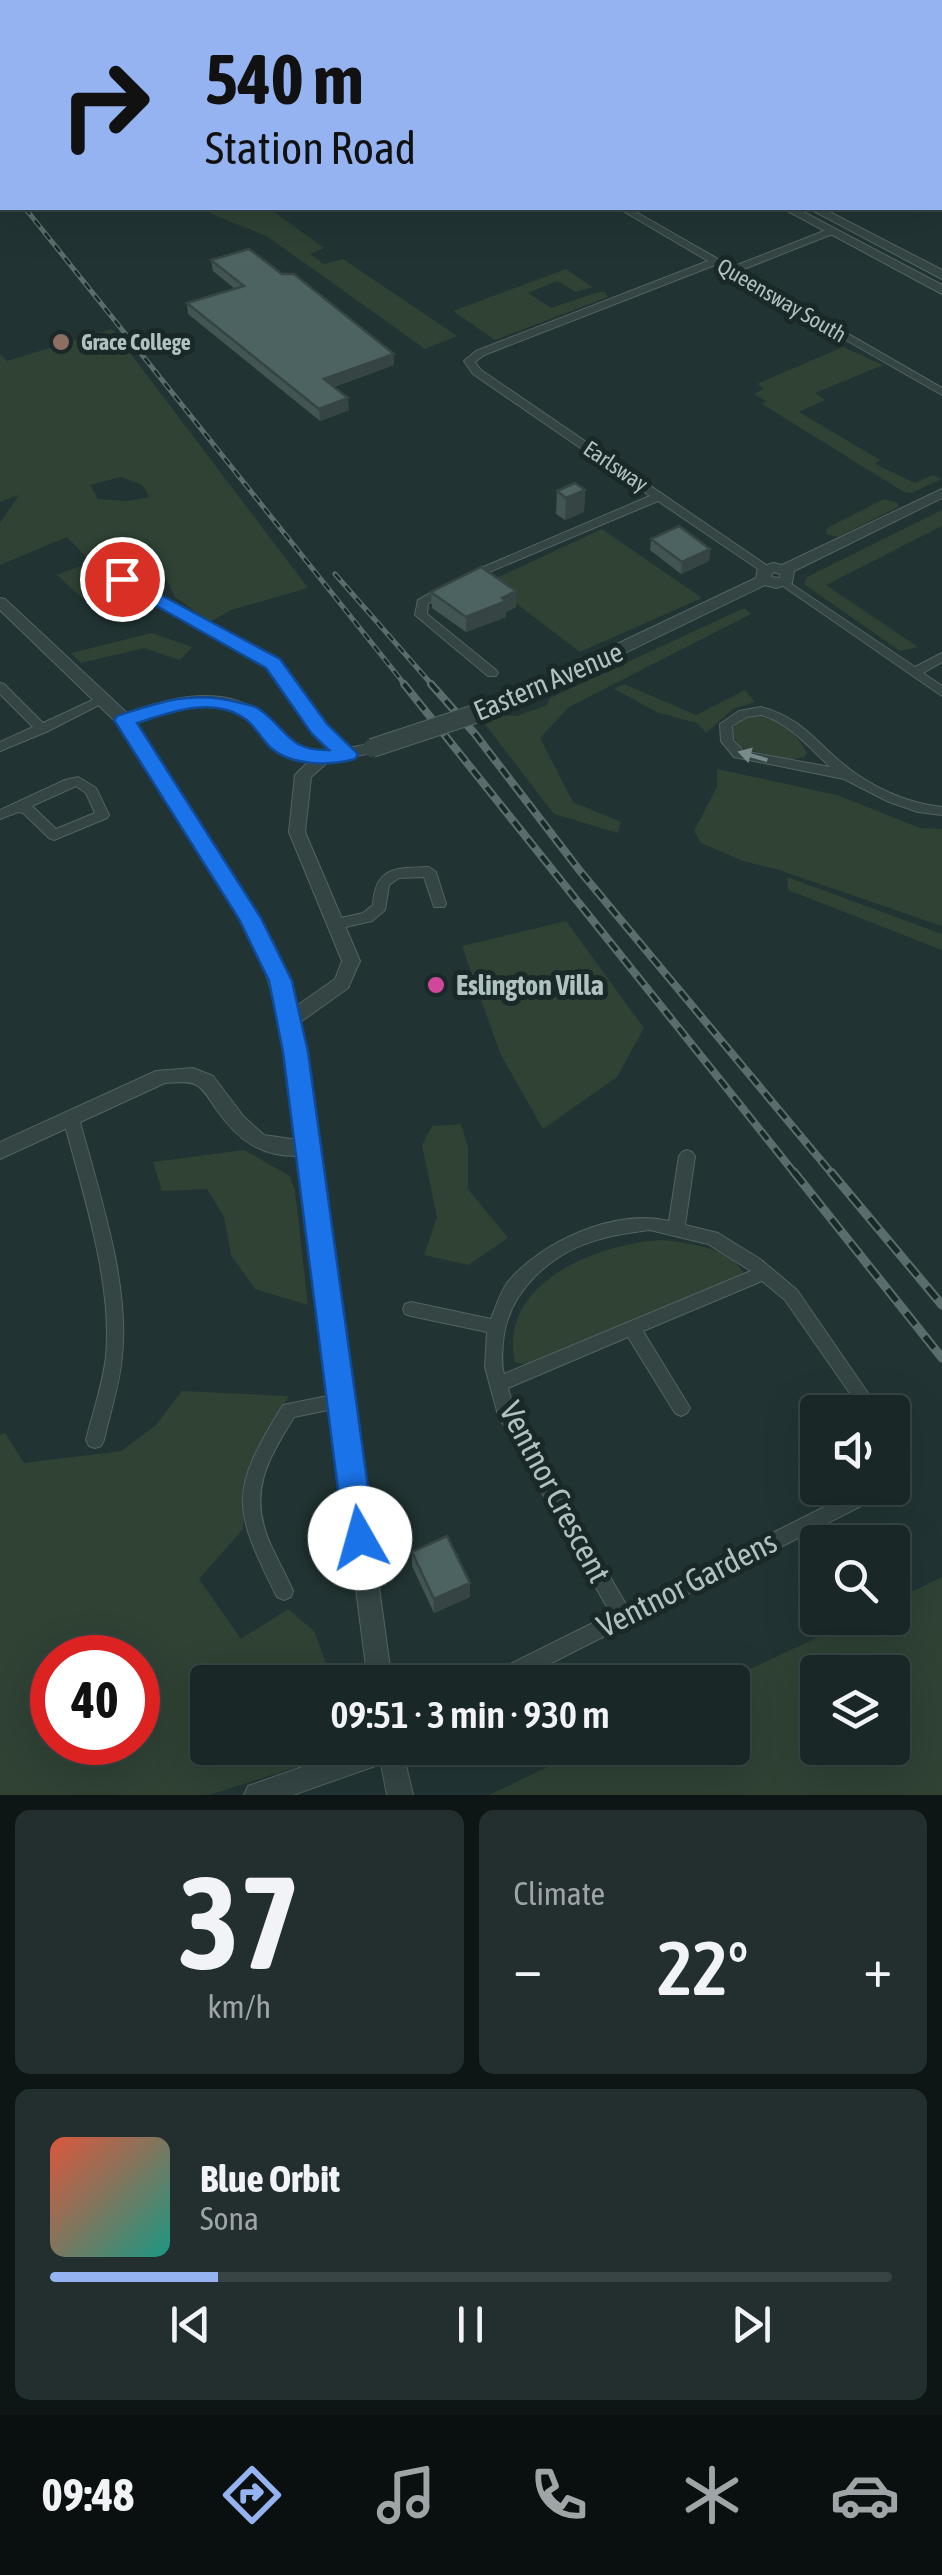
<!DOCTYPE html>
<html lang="en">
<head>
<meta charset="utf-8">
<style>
  :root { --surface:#192726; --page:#222f2e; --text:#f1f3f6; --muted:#9fa5a7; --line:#374443; --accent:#95b2f1 }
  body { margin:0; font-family:"Asap Condensed",sans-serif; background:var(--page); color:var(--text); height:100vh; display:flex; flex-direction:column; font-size:38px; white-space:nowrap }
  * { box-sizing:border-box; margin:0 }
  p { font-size:32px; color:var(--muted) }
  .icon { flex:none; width:55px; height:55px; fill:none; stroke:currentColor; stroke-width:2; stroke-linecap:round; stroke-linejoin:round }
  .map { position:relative; height:1795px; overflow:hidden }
  .side { display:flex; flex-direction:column; gap:15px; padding:15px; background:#0e1515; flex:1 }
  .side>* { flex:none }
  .top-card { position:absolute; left:0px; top:0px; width:942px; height:210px; box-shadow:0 10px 40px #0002,0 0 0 2px var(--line); background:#95b2f1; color:#111; overflow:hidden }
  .fabs { position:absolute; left:800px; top:1395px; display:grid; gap:20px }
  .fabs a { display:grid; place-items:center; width:110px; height:110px; border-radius:10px; background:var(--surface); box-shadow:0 10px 40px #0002,0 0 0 2px var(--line); font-size:50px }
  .speed { position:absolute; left:30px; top:1635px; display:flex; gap:20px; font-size:50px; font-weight:700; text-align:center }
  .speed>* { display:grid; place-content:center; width:130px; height:130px; border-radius:50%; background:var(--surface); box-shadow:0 10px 40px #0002,0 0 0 2px var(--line); line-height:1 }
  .speed .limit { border:15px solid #d22; background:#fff; color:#111 }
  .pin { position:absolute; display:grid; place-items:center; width:85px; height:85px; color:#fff; margin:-42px; border:5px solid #fff; border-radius:50%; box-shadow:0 2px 10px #0007 }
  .me { position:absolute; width:110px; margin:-55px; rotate:353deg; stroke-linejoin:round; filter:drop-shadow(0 0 8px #0008) }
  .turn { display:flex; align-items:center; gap:35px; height:210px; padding:0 40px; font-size:45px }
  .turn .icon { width:130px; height:130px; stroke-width:2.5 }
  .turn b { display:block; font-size:70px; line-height:85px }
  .big { font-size:75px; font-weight:600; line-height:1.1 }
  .side .tile { flex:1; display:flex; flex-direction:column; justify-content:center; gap:15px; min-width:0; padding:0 35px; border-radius:15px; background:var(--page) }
  .side .dial { align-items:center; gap:0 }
  .dial b { font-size:130px; line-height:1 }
  .song { display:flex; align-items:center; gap:30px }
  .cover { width:120px; height:120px; border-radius:15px; background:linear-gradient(135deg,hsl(10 70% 55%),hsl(170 70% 35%)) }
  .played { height:10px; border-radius:5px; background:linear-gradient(90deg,var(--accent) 20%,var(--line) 20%) }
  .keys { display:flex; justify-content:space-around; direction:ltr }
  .heat { display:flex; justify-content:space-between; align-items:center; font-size:55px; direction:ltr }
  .side .tiles { flex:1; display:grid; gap:15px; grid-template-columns:1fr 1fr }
  .tile:last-child { grid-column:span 2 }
  .trip { position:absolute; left:190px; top:1665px; width:560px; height:100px; border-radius:10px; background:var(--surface); box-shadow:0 10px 40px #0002,0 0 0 2px var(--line); font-weight:600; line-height:100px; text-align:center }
  .tabs { display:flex; height:160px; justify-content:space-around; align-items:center; background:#0a100f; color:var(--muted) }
  .tabs .icon { width:70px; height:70px }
  .tabs .on { color:var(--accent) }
  .tabs b { font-size:45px; color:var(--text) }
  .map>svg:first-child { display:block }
</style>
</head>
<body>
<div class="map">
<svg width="942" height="1795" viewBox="0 0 942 1795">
  <rect width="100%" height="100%" fill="#213433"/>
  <path fill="#2f4234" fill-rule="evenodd" d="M227 208H281L273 211 324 248 310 254 324 264 343 259 457 336 425 349 268 237 209 213Z
    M566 269 592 287 576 292 557 281 528 293 551 308 598 292H605L608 297 495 340 453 311Z
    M112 329 308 588 231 610 210 622 175 597 162 570 141 583 119 573 84 600 57 575 91 562 67 537 0 565V523L19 495 0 502V354L7 361ZM121 477 142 485 150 497 128 501 98 499 90 485Z
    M843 347 883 365 815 393 825 400 799 412 880 460 875 464 915 483 933 475 941 479 912 493 904 492 762 404 766 401 754 394 764 389 757 384Z
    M884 499 898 503V507L838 537 826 534 827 528Z
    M942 510V526L826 585 918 647 900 651 804 584 807 577Z
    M602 529 702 598 580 652 488 582Z
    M744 608 751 614 569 707 540 738 573 802 621 822 618 833 554 814 484 723 501 715 517 716 547 705 550 698Z
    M152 633 192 647 180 660 144 648 81 663 71 653Z
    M624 684 696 715 745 690 755 702 733 709 706 733 697 723 659 713 614 689Z
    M756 716C778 718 798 734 807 753L804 757 787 760 740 747 732 734C734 720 744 719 756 716Z
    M717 769 837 795 920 828 942 829V926L779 870 743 861 701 843 694 831 717 787Z
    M787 877 942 934V950L788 890Z
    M566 921 644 1028 617 1077 543 1129 500 1053 462 946Z
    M461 1124 468 1148V1189L508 1238 468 1265 424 1255 437 1217 422 1145 432 1126Z
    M244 1150 290 1176 295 1191 308 1305 255 1289 231 1255 224 1217 207 1189 162 1191 153 1162Z
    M662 1240C688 1243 734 1248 744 1275L526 1365 515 1362C497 1282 600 1243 662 1240Z
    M182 1391 289 1396C258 1445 245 1470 243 1529L199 1579 241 1639 288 1609 314 1631 333 1682H208V1748H344L341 1753 209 1795H0V1435L5 1433 24 1463 121 1451 155 1426ZM52 1658H138V1742H52Z
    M942 1577V1795H489L587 1748H732V1682H723L858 1618H892L893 1601ZM892 1672V1748H818V1672Z"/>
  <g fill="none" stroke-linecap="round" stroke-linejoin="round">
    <defs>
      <path id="minor" d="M0 35H2V41H0Z
        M940 41H942V45H940Z
        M618 208H629L732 267 829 229H835V233L739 271 942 388V395L715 265 484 355 475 362 481 370 769 567V571H761L658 501 475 578H467V574L650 496 473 374 464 361 476 351 708 261Z
        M123 576 277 661 314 714 352 751 353 754 352 757H342L306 720 269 667 119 581V577Z
        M784 579 915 667 942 653V662L923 673 942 686V696L780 584V580Z
        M447 584 453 587 428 604 427 614 496 670 498 673 496 676H488L415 615 418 600Z
        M0 683 4 684 43 723 97 698 101 697 107 701 46 732 0 751V742L33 727 0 694Z
        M761 707C801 718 813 739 843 764 871 787 906 803 942 807V815L918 812 889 802 844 779 734 757 721 741 720 724 739 711ZM761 715C789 723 809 747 830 767L743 751 733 740 732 726 747 717Z
        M78 777 96 788 109 815 107 818 54 840 49 838 23 813 18 812 0 819V810L65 780ZM76 786 86 793 95 813 56 829 32 806Z
        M429 867 436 872 446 904 444 907H434L424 877 399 878 389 885 385 910 372 921 337 929 332 928 330 924 332 920 363 913 373 905C375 866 397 868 429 867Z
        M71 1112 76 1114 79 1118C98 1190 130 1282 122 1356 120 1384 110 1412 104 1440L101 1446 95 1448 89 1446 86 1440C93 1412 103 1384 106 1356 113 1282 82 1190 63 1118L66 1114Z
        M687 1150 692 1152 695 1156 685 1225 718 1233 760 1259 797 1290 881 1412H863L785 1300 762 1281 643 1331 687 1403 690 1408 687 1413 681 1416 675 1413 628 1337 508 1388 515 1413 627 1606 862 1488H888L885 1494 514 1682H486L488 1675 611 1614 498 1415 485 1367 487 1332 411 1316 405 1314 403 1309 405 1304 411 1302 491 1319C496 1307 500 1293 507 1283 541 1241 616 1208 669 1221L679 1156 682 1152ZM650 1230 708 1244 751 1271 504 1374C501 1364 502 1354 503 1343 507 1290 554 1250 604 1238 619 1234 635 1232 650 1230Z
        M342 1393 348 1396 351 1401 348 1406 294 1417C268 1460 248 1491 269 1541 276 1558 286 1574 293 1591L291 1597 284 1600 277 1597C232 1507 229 1492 283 1405Z
        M892 1434 898 1436 909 1452 898 1479 892 1481Z"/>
      <path id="tertiary" d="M445 0H459L461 2H448Z
        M919 0H933L935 2H922Z
        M782 208H796L942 285V294Z
        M808 208H822L942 270V279Z
        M942 489V498L794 571 792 583 776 588 765 585 511 708 505 709 497 704 499 700 756 578 758 568 773 563 782 565ZM773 572 780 574V578L771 577Z
        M0 598 5 599 127 713C166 699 216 685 255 709 267 716 272 729 282 737 308 759 342 750 372 743L380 748 372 753 329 761 311 777 305 832 360 961 348 988 299 1023 305 1052 392 1682H368L300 1156C260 1157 238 1140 216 1109 211 1101 204 1089 196 1085 188 1080 175 1083 165 1083L0 1159V1142L156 1071 193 1068 213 1076 244 1117 264 1135 298 1140C289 1073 281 1007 255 943L118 724 0 610ZM185 707C204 706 225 705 242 715 271 731 264 754 309 761L295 775 289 832 342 961 335 979 295 1007 289 981 273 942 134 722Z
        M356 1748H402L413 1795H387L381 1764 293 1795H244L248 1786Z"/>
    </defs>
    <use href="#minor" stroke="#526362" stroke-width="2"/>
    <use href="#tertiary" stroke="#526362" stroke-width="2"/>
    <use href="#minor" fill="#344544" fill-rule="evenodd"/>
    <use href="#tertiary" fill="#344544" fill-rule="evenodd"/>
    <defs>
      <path id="rail-far2" d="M25 208 406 686
        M335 574 433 686"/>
      <path id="rail-far1" d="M404 684 796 1175
        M431 684 475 734 580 871 833 1175"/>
      <path id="rail" d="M794 1172 942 1358
        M831 1172 942 1305"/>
    </defs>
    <use href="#rail-far2" stroke="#596e6c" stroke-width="5"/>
    <use href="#rail-far1" stroke="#596e6c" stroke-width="8"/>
    <use href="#rail" stroke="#596e6c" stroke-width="9"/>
    <use href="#rail-far2" stroke="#1a2928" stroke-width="2.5" stroke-dasharray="8" stroke-linecap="butt"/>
    <use href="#rail-far1" stroke="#1a2928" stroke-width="4" stroke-dasharray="11" stroke-linecap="butt"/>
    <use href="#rail" stroke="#1a2928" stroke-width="5" stroke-dasharray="15" stroke-linecap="butt"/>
    <defs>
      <path id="tertiary-bridge" d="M372 748 505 704"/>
    </defs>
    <use href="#tertiary-bridge" stroke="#526362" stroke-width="20" stroke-linecap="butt"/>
    <use href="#tertiary-bridge" stroke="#344544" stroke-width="18"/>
  </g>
  <path fill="#425553" d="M211 260 394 365 334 387 349 410 320 421 188 314 187 303 235 289 213 271Z
    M585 490 584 512 565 520 556 514 557 491Z
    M651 539 710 549 709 561 681 574 650 550Z
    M516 591V607L506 612V617L466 632 432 608 431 592Z
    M412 1552 470 1597 434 1613 412 1566Z"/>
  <path fill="#364544" d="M2 87V101L0 102V88Z
    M394 354V365L324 390V379Z
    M348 398 349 410 320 421 319 409Z
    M585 490 584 512 565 520 566 498Z
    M710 549 709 561 681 574 682 562Z
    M516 591V607L506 612V617L466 632V617Z
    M470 1583V1597L434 1613V1599Z"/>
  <path fill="#4d6361" stroke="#364544" stroke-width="2.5" d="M2 73V87L0 88V74Z
    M940 109 942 110V155L940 154Z
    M249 249 282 274H294L394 354 324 379 348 398 319 409 187 303 244 286 211 260Z
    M575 483 585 490 566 498 557 491Z
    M679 526 710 549 682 562 651 539Z
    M481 567 516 591 502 598 506 601 466 617 431 592Z
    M447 1536 470 1583 434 1599 412 1552Z"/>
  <defs><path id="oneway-solid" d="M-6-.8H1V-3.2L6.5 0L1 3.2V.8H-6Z" transform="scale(2.5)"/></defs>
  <use fill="#788a89" href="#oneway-solid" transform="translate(753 756) rotate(-164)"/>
  <path fill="#1a73e8" stroke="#114b97" stroke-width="2.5" d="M122 574 280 659 327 724 358 754 355 759C330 766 292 766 271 748 261 739 255 725 244 718 212 696 169 713 137 723L261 918 292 981 308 1052 375 1538 370 1548 360 1552 349 1548 344 1538 283 1052 269 981 239 919 114 720 117 716C160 702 193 690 237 702 244 704 254 705 259 709 288 729 287 751 329 750L312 734 266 668 116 583 113 579Z"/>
  <circle fill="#8d6e63" stroke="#1a2928" stroke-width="4" cx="61" cy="342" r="10"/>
  <circle fill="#d1479c" stroke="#1a2928" stroke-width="4" cx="436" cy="985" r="10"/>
  <g text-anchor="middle" stroke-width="10" stroke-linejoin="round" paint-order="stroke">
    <g font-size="22" fill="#afc2c1" stroke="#1a2928">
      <text transform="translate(782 300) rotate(30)" y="8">Queensway South</text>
      <text transform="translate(616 466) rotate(34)" y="8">Earlsway</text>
    </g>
    <g font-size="22" font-weight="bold" fill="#afc2c1" stroke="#1a2928" text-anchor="start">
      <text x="81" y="350">Grace College</text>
    </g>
    <g font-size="28" fill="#afc2c1" stroke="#1a2928">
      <text transform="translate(548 681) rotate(-23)" y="10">Eastern Avenue</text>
    </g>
    <g font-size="28" font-weight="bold" fill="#afc2c1" stroke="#1a2928" text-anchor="start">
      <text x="456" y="995">Eslington Villa</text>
    </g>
    <g font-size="32" fill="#afc2c1" stroke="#1a2928">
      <text transform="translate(555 1492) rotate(62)" y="11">Ventnor Crescent</text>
      <text transform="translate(687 1584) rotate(-27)" y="11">Ventnor Gardens</text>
    </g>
  </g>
</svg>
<div class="fabs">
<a><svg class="icon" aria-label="sound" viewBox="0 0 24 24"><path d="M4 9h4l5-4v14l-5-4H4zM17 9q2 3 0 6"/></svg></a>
<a><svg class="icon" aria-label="search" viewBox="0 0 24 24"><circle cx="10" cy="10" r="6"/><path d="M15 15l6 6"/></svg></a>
<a><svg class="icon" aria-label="layers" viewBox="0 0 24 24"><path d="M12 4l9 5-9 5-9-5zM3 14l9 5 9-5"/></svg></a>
</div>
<div class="speed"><div class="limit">40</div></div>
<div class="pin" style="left:122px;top:579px;background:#d93025"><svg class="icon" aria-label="arrive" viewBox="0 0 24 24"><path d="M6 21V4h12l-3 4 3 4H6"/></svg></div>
<svg class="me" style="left:360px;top:1538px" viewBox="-20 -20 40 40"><circle r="19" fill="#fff"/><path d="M0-13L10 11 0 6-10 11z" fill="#1a73e8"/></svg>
<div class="trip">09:51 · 3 min · 930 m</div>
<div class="top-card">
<div class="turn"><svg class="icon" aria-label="right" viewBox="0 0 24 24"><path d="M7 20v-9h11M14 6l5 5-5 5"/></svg><div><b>540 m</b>Station Road</div></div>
</div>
</div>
<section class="side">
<div class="tiles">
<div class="tile dial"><b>37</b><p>km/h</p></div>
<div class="tile"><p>Climate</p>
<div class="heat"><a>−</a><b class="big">22°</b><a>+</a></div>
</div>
<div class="tile">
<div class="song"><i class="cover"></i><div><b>Blue Orbit</b><p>Sona</p></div></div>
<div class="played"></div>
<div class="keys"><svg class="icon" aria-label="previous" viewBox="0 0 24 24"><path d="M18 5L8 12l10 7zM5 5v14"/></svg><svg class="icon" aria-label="pause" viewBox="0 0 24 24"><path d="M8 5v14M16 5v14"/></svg><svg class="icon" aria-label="next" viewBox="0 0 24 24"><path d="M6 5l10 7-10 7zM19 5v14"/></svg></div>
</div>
</div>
</section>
<nav class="tabs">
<b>09:48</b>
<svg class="icon on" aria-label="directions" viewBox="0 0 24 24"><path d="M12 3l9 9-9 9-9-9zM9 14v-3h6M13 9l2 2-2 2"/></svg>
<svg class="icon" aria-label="music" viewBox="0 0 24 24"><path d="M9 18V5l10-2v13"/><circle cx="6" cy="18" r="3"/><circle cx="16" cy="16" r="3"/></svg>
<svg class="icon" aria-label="phone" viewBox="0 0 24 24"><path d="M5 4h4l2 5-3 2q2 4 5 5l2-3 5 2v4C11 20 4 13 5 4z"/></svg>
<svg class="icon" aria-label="climate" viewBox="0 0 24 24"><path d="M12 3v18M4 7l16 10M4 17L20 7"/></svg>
<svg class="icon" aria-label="car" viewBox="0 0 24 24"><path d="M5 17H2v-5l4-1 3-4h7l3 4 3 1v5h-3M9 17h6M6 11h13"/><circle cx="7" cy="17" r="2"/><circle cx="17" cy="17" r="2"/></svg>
</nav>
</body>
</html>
